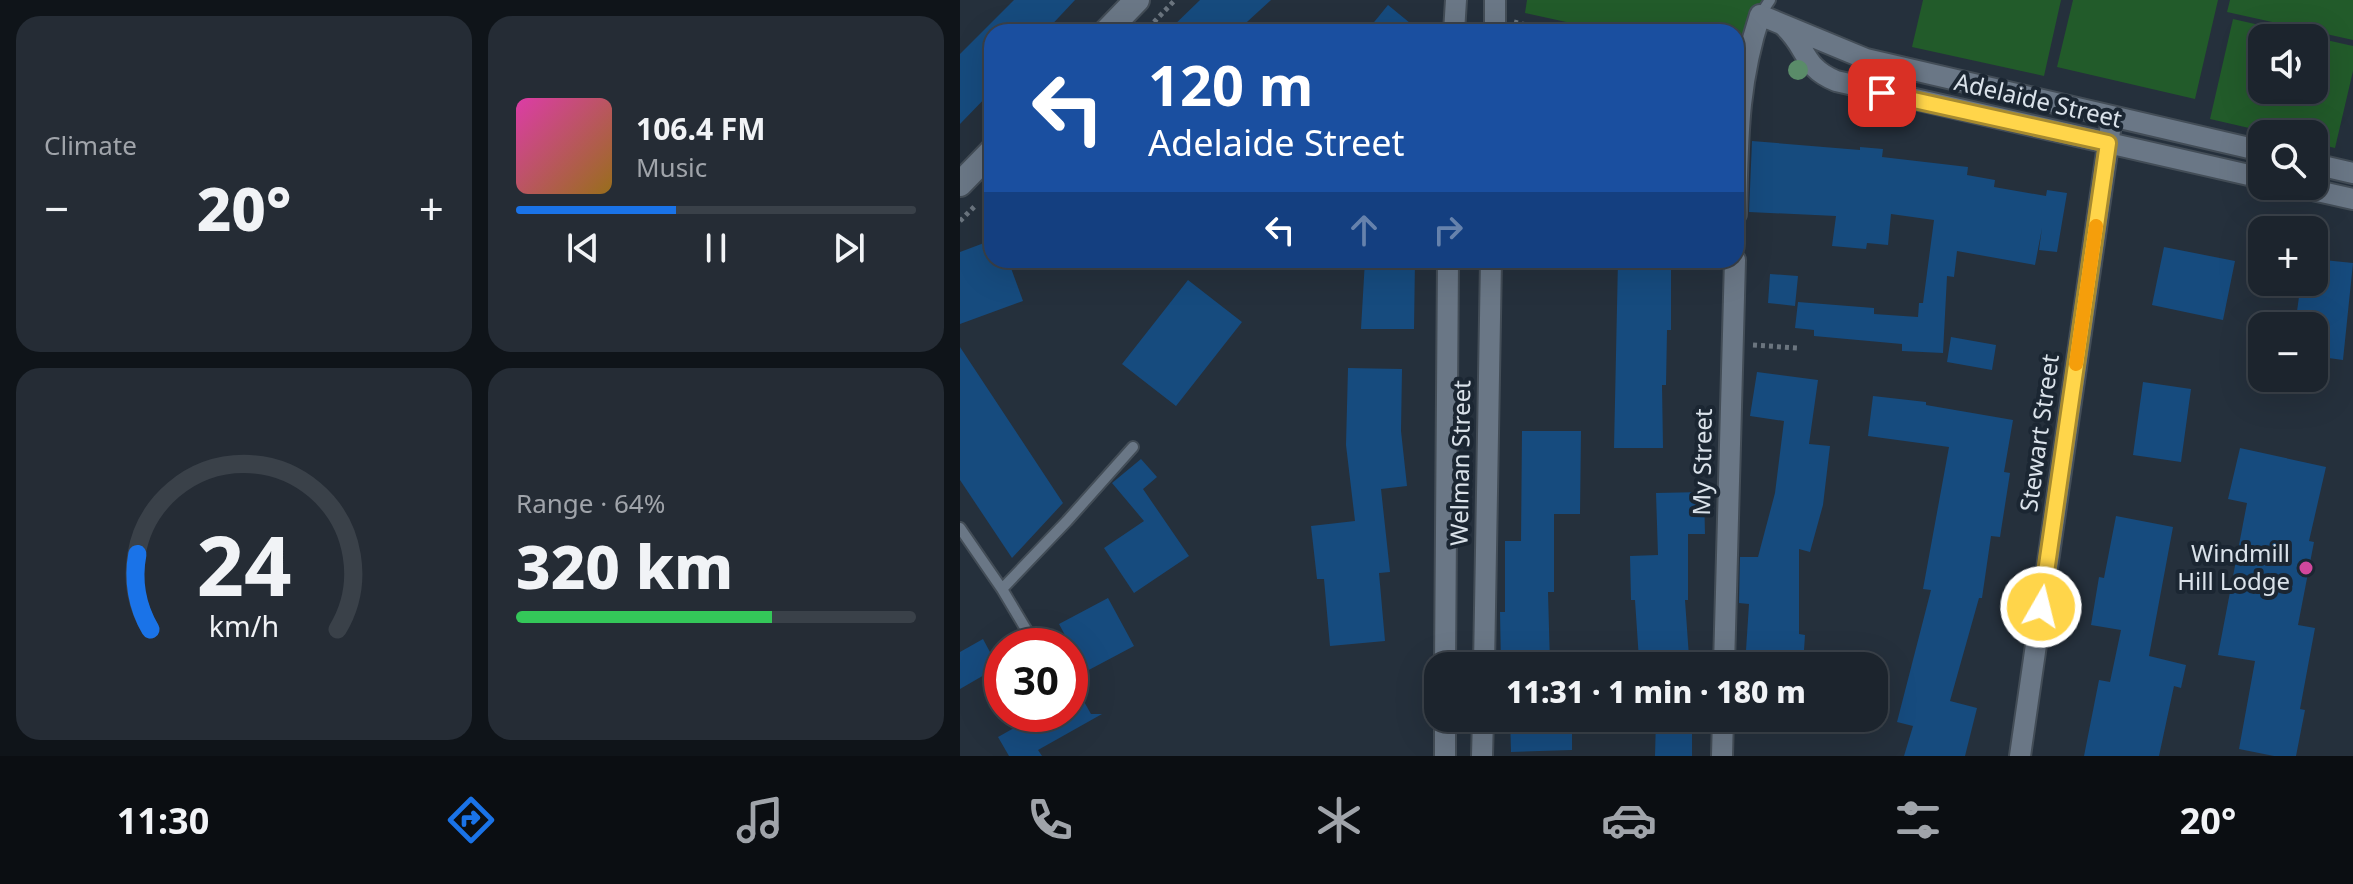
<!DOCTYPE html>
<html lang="en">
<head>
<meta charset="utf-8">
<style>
  :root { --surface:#1c242d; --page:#252c35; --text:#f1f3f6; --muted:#a0a4aa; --line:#3a4149; --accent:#1a73e8 }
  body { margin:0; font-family:"Noto Sans",sans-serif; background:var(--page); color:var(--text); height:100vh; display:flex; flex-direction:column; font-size:30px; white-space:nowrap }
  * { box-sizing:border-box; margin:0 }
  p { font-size:26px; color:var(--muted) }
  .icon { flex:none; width:44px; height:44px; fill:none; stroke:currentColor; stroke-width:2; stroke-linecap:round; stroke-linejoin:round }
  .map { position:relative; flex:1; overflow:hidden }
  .sheet { display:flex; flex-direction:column; gap:16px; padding:16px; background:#0f1419; width:960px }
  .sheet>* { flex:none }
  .hud { position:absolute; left:24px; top:24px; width:760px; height:244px; border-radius:24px; box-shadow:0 8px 32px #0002,0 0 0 2px var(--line); background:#1a4fa0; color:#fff; overflow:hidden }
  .controls { position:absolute; left:1288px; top:24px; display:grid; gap:16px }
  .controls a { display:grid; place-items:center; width:80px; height:80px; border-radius:16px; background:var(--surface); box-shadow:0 8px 32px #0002,0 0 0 2px var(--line); font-size:40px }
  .speed { position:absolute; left:24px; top:628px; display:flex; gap:16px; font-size:40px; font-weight:700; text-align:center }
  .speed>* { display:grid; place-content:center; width:104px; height:104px; border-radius:50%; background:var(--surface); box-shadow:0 8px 32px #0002,0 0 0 2px var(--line); line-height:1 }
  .speed .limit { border:12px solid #d22; background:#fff; color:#111 }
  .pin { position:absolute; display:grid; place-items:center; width:68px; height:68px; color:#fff; margin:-34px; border-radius:16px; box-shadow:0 4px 12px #0006 }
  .me { position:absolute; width:88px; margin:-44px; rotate:8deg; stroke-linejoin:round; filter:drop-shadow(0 0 6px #0008) }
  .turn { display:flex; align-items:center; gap:28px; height:168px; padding:0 32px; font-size:36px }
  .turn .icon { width:104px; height:104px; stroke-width:2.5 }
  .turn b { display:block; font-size:56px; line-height:68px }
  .lanes { display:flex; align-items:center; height:76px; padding:0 32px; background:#0003; justify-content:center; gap:40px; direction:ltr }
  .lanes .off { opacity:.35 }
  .big { font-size:60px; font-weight:800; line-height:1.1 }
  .sheet .tile { flex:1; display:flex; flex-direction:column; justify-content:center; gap:12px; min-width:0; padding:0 28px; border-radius:24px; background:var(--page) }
  .sheet .dial { align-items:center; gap:0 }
  .dial svg { height:208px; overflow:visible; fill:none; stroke:var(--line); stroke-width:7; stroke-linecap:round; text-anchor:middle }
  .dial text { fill:var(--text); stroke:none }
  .song { display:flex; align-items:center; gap:24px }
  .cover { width:96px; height:96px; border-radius:12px; background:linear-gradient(135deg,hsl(320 70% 55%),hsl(40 70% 35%)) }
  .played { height:8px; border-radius:4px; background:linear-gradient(90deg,var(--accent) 40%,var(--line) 40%) }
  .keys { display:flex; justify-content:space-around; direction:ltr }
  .heat { display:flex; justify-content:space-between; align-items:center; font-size:44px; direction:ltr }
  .charge { height:12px; border-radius:6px; background:linear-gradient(90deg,#34c759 64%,var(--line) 0) }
  .sheet .tiles { flex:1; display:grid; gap:16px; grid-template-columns:repeat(2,1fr) }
  .trip { position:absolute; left:464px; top:652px; width:464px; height:80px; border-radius:24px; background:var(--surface); box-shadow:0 8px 32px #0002,0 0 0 2px var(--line); font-weight:800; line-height:80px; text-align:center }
  .tab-bar { display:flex; height:128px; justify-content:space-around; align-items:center; background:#0b0e12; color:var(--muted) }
  .tab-bar .icon { width:56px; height:56px }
  .tab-bar .selected { color:var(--accent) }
  .tab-bar b { font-size:36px; color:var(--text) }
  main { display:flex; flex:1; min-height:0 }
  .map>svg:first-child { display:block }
</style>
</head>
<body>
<main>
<section class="sheet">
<div class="tiles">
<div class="tile"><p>Climate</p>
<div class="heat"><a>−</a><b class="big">20°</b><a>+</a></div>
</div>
<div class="tile">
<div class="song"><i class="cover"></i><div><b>106.4 FM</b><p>Music</p></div></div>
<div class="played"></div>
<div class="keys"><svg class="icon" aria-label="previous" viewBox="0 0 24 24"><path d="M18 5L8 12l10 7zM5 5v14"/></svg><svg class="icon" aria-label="pause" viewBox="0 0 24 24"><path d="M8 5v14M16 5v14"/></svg><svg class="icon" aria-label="next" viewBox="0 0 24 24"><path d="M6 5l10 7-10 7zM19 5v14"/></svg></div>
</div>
<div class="tile dial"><svg viewBox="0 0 100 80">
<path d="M14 69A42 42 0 1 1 86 69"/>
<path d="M14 69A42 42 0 0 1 9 40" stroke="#1a73e8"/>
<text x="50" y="56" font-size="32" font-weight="700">24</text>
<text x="50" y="72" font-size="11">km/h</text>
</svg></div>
<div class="tile"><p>Range · 64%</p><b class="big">320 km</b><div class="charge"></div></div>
</div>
</section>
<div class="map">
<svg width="1393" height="756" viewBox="0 0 1393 756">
  <rect width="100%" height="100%" fill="#25303c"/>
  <path fill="#225b2a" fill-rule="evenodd" d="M567 0H804L777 60 776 32H652L565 13Z
    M963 0H1101L1084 76 952 47Z
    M1113 0H1258L1235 99 1097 67Z
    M1270 0H1393V40L1267 12Z
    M1273 19 1393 46V71L1375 148 1354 143V134H1315L1250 119ZM1354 38V90H1302V38Z"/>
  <path fill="#164b7e" d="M54 0H115L85 32H32V91L0 124V54Z
    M240 0H311L276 32H207Z
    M428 5 461 32H406Z
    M792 141 900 150V147L923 149 922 157 1008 167 1007 175 1035 180 1034 187 1086 196 1087 190 1107 193 1097 252 1079 250 1082 228 1075 265 997 251 994 277 987 276 983 353 942 351V344L854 336V330L835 328 838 302 914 308V314L958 317 959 303H963L974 220 931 214 928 245 907 243 906 249 872 246 876 216 789 212Z
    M32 240V260H48L63 301 0 324V252Z
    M1204 247 1275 261 1263 320 1192 305Z
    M1354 259 1393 263 1383 360 1354 356V326H1335L1341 282H1354Z
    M405 260H455L454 329H401Z
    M658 260H711V330H707L706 385H702L703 448H654Z
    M810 274 838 276 835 306 808 303Z
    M228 280 282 322 216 406 162 364Z
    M991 337 1036 345 1032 370 987 362Z
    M0 347 103 503 52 558 0 480Z
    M388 368 442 369 441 431 447 486 421 489 430 572 419 573 425 641 370 646 364 579H357L351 526 395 521 386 445Z
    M797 372 858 380 849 444 870 446 863 505 850 552 839 549V634L845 635 843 666H785L789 604 779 603 780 557H798L815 493 824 421 790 416Z
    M1183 382 1231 389 1221 462 1173 455Z
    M913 396 966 402V405L1053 420 1044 472 1050 473 1040 537 1031 536 1022 598H1019L990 701 1017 708 1005 756H944L953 726 937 722 971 590 963 589 989 447 908 436Z
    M562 431H621L620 514H594V592H588L590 665 541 666 540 612H545V541H561Z
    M1280 448 1366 467 1349 541 1354 542 1338 625 1355 628 1340 709 1345 710 1336 756H1314L1279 749 1295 661 1258 655 1287 503 1268 499Z
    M181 459 197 477 183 489 229 556 174 593 144 548 184 521 152 483Z
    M744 492 745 534H728V600H725L729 657 679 660 675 600H671L670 556 698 555 696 493Z
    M1156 516 1213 527 1189 656 1226 665 1221 688 1214 686 1199 756H1124L1139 680 1150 682 1161 630 1131 625 1139 577 1144 578Z
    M148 598 174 646 125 672 99 624Z
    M23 639 38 667 0 689V652Z
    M110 677 131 714H142L78 750 82 756H49L38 737 68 720 65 714H110Z
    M550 718H612V750L551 752Z
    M696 718H732V756H695Z"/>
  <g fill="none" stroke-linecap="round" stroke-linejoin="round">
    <defs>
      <path id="lane" d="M800 15 810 0
        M0 528 42 589 107 521 173 447
        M42 589 76 646"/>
      <path id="street" d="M824 26C848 48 842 67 876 81L1302 178
        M494 32 496 0
        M535 32V0
        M1354 164 1393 173
        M1335 186 1393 199
        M776 214C778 141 777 85 800 15L906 59 1302 151
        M485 666 488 260
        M524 666 531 260
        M764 666 775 260
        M485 756V718
        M522 756 523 718
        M762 756 763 718
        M1060 756 1152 117"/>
      <path id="secondary" d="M146 32 177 0
        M0 184 32 151"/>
    </defs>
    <use href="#lane" stroke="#434d57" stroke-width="14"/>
    <use href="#street" stroke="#434d57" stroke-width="24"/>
    <use href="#secondary" stroke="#434d57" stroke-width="28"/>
    <path stroke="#6b757f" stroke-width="5" stroke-dasharray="4 4" stroke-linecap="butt" d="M194 22 215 0
      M554 22 596 32
      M0 221 15 206
      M793 345 837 348"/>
    <use href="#lane" stroke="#6a7786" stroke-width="10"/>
    <use href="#street" stroke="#6a7786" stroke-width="20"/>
    <use href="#secondary" stroke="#6a7786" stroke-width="24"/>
  </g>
  <circle fill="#5a8c69" cx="838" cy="70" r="10"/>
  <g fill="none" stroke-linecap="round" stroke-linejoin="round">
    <defs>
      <path id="route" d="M922 93 1148 143 1081 607"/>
    </defs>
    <use href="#route" stroke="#a68a30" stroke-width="20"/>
    <use href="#route" stroke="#ffd54a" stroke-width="14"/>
    <path stroke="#f59e0b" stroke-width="14" d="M1116 364 1136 226"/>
  </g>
  <circle fill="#d1479c" stroke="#1b2632" stroke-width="3" cx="1346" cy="568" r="8"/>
  <g text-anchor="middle" stroke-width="8" stroke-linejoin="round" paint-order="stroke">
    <g font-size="24" fill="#dae2ea" stroke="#1b2632">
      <text transform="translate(1078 101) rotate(13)" y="8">Adelaide Street</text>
      <text transform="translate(1080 433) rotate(-82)" y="8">Stewart Street</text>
      <text transform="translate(743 462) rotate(-89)" y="8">My Street</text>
      <text transform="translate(501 463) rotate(-89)" y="8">Welman Street</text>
    </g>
    <g font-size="24" fill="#dae2ea" stroke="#1b2632" text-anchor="end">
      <text x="1330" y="562">Windmill<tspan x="1330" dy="28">Hill Lodge</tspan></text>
    </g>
  </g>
</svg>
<div class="controls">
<a><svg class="icon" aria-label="sound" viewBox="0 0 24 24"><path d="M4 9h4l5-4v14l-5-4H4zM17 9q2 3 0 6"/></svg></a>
<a><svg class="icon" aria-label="search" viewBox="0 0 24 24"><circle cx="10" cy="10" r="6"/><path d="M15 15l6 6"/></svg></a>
<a>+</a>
<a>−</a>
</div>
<div class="speed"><div class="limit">30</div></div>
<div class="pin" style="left:922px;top:93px;background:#d93025"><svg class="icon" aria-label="arrive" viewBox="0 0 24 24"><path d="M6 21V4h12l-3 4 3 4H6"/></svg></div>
<svg class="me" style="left:1081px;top:607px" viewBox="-20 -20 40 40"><circle r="17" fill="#ffd54a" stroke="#fff" stroke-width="3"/><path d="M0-11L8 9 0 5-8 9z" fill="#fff"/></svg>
<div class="trip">11:31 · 1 min · 180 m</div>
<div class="hud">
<div class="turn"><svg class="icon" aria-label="left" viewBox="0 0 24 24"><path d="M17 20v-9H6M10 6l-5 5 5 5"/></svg><div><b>120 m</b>Adelaide Street</div></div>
<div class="lanes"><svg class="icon" aria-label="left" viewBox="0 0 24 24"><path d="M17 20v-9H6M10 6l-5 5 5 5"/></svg><svg class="icon off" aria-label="ahead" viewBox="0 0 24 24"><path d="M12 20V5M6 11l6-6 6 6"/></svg><svg class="icon off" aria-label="right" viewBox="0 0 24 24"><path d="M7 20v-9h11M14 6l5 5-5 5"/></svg></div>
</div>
</div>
</main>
<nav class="tab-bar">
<b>11:30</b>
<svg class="icon selected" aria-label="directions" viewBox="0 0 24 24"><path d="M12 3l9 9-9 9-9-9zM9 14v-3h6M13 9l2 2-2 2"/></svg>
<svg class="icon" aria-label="music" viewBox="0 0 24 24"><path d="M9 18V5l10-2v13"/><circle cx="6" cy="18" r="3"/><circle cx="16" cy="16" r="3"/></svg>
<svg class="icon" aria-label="phone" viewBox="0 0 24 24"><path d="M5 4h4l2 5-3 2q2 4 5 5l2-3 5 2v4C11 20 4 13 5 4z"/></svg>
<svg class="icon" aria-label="climate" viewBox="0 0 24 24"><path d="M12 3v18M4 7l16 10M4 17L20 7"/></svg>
<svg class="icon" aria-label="car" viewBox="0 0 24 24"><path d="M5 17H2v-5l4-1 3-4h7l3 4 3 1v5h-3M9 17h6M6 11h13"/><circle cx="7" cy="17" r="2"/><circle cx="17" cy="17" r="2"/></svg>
<svg class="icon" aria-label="filters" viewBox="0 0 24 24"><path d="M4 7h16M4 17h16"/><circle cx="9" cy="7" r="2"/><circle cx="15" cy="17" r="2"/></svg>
<b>20°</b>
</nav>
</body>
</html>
